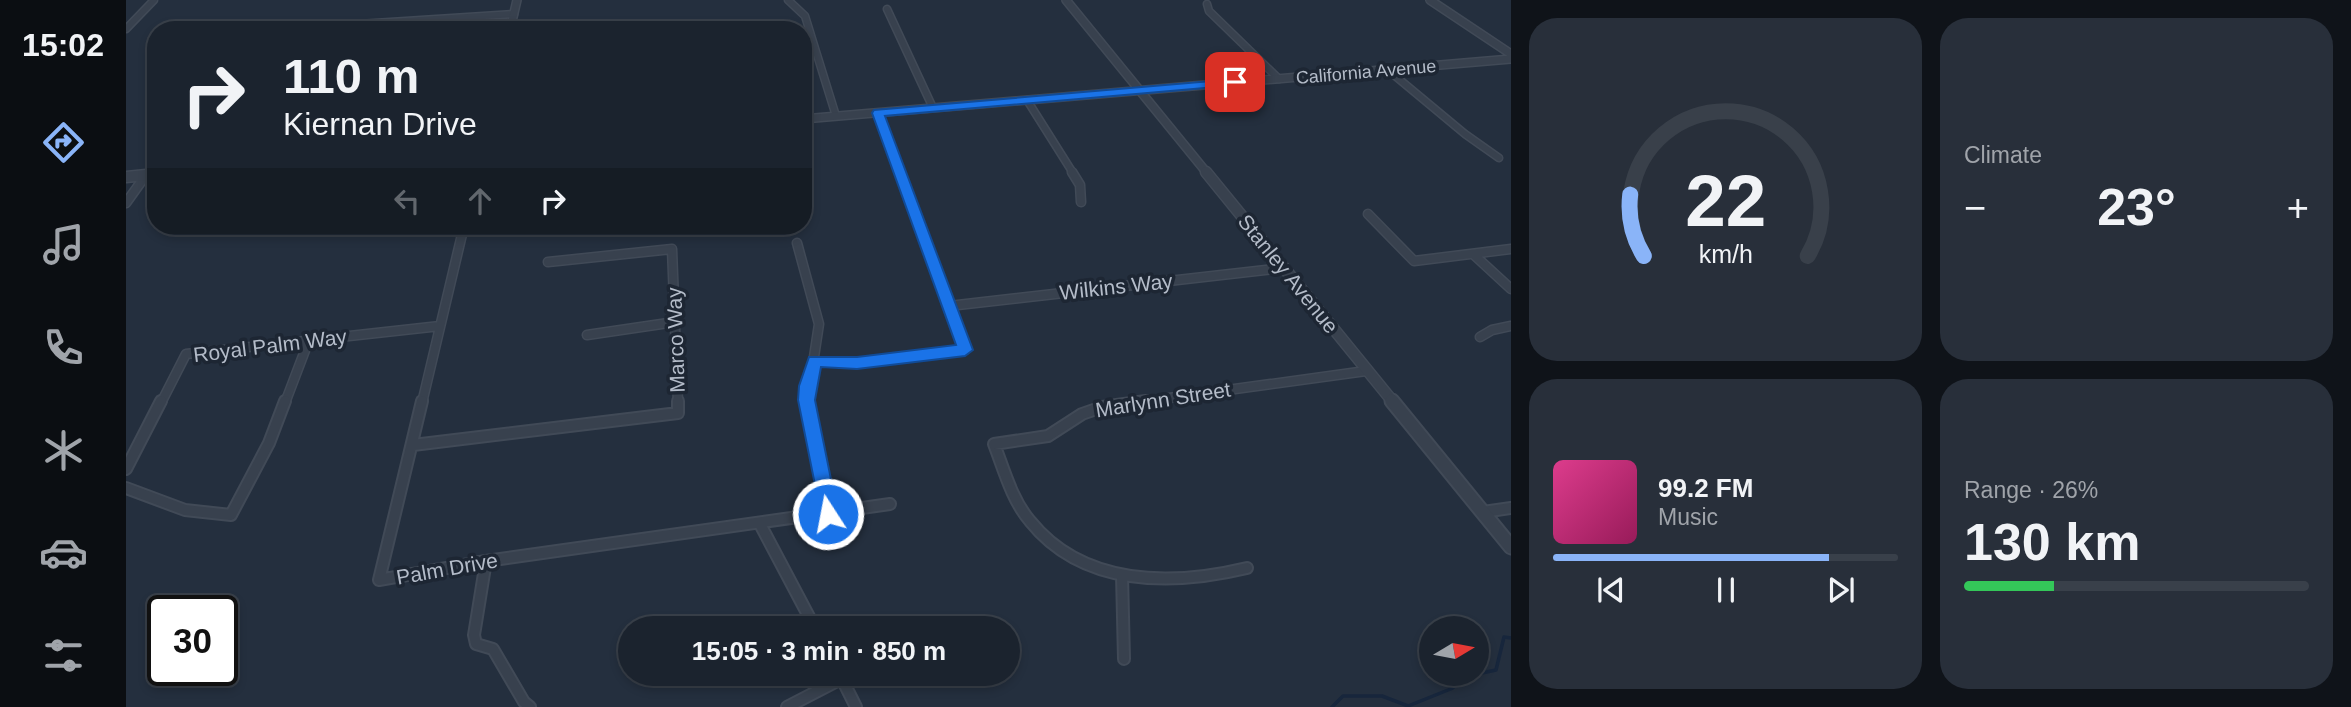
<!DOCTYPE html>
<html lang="en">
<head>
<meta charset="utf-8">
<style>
  :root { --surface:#1b232e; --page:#282f3a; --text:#f1f3f6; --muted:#a0a4aa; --line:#39404a; --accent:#8ab4f8 }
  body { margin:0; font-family:Helvetica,sans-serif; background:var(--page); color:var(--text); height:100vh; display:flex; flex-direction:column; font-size:26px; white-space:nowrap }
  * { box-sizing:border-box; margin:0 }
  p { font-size:23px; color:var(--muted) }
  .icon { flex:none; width:38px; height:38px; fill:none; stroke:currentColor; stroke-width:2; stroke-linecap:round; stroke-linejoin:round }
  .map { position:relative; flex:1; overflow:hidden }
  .drawer { display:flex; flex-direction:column; gap:18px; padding:18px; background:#0f1319; width:840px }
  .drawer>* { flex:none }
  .banner { position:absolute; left:21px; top:21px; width:665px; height:214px; border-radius:28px; box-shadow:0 4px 10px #0003,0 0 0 2px var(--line); background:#1b232e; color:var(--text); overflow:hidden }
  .needle { width:46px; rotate:80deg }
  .tools { position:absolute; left:1293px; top:616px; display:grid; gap:14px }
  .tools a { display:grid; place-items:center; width:70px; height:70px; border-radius:50%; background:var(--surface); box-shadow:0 4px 10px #0003,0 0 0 2px var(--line); font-size:35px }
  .speed { position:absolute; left:21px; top:595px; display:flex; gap:14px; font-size:35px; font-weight:700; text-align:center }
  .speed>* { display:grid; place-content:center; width:91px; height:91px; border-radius:50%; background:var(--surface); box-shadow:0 4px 10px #0003,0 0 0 2px var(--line); line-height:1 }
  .speed .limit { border:4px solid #111; border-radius:10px; background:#fff; color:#111 }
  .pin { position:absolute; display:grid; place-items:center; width:60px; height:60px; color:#fff; margin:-30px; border-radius:14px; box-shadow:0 4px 10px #0006 }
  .me { position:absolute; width:77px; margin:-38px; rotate:349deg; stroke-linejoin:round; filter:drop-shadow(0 0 5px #0008) }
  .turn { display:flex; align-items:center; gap:24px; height:147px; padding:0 21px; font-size:32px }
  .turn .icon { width:91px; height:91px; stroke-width:2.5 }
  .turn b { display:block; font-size:49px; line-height:60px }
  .lanes { display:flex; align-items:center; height:66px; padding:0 21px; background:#0003; justify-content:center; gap:35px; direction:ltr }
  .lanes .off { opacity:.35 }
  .big { font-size:52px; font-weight:700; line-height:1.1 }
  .drawer .widget { flex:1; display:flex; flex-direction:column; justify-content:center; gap:10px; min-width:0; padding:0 24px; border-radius:28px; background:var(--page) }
  .drawer .dial { align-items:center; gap:0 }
  .dial svg { height:182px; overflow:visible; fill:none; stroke:var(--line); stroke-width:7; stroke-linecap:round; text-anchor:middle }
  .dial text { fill:var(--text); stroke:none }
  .song { display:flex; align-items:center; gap:21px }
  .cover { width:84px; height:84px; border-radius:10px; background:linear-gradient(135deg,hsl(330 70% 55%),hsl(330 70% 35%)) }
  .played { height:7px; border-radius:4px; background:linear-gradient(90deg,var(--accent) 80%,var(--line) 80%) }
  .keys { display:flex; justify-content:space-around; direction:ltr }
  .heat { display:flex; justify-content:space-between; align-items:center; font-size:38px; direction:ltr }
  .charge { height:10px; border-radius:5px; background:linear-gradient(90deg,#34c759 26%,var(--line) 0) }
  .drawer .tiles { flex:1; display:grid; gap:18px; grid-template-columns:repeat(2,1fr) }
  .trip { position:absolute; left:492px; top:616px; width:402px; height:70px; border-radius:35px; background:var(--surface); box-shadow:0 4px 10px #0003,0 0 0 2px var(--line); font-weight:700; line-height:70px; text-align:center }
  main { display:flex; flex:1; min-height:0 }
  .dock { display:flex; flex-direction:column; width:126px; justify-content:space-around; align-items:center; background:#0b0e12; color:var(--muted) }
  .dock .icon { width:49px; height:49px }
  .dock .active { color:var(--accent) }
  .dock b { font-size:32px; color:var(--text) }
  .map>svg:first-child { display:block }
</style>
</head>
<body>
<main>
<nav class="dock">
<b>15:02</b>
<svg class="icon active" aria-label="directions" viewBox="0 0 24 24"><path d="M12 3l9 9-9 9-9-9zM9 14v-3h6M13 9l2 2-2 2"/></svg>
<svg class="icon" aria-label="music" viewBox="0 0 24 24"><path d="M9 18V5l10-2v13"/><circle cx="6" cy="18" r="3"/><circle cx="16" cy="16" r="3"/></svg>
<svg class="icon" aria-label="phone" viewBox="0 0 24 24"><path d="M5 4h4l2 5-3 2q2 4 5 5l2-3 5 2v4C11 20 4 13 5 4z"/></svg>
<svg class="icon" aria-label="climate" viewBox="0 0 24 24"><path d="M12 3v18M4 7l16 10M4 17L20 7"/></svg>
<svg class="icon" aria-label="car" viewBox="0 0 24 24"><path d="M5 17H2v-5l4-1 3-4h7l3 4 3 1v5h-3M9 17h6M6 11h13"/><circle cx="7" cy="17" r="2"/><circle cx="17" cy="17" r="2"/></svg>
<svg class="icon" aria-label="filters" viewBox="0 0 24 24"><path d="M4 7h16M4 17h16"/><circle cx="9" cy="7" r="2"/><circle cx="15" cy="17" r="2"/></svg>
</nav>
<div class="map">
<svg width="1385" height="707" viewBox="0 0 1385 707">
  <rect width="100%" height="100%" fill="#242f3e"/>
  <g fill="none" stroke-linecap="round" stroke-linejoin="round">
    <path stroke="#17263c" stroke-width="3.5" d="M1351 674 1370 670 1378 637 1385 638
      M1206 707 1217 696H1256L1282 706 1327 688 1331 677 1350 674"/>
    <defs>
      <path id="minor-far2" d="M662 0 679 16 710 116
        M1081 4 1083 11 1153 79
        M761 9 807 108
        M543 25V30
        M0 29 28 0
        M200 30 202 26 388 14
        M476 30 488 29
        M1262 70 1339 134 1373 158
        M901 100 947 173
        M752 113 774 173"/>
      <path id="minor-far1" d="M946 172 954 185 955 202
        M0 203 20 175
        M1242 214 1288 261 1385 249
        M671 243 693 324 681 403
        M1347 254 1385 289
        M422 262 546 249 552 403
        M823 306 1157 268
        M461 335 549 322
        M1354 337 1366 330 1385 326
        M688 361 731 363 839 350 774 172
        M35 403 60 354 314 326
        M159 403 183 340
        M296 403 338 226
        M1007 403 1240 371"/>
      <path id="minor" d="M296 401 253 580 360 561 764 504
        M680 401 702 514
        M1020 401 976 407 956 414 922 436 868 444C878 470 886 500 904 521 957 587 1046 586 1121 568
        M287 445 552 413V401
        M0 469 35 401
        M0 488 59 510 105 515 143 443 159 401
        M1357 512 1385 508
        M634 524 689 628
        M360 561 348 635 350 644 367 649 398 702 404 707
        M996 575 998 659
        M714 675 730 707
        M661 707 715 679"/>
      <path id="tertiary-far2" d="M940 0 1081 173
        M1304 0 1385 54
        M384 30 391 0
        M677 119 1385 59"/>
      <path id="tertiary-far1" d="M1080 172 1268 403
        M0 177 30 174"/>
      <path id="tertiary" d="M1266 401 1385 547"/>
    </defs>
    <use href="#minor-far2" stroke="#414a57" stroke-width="9"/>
    <use href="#minor-far1" stroke="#414a57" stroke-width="11"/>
    <use href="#minor" stroke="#414a57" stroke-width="14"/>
    <use href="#tertiary-far2" stroke="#414a57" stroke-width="10"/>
    <use href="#tertiary-far1" stroke="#414a57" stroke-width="13"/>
    <use href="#tertiary" stroke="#414a57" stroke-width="17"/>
    <use href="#minor-far2" stroke="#38414e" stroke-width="6"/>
    <use href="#minor-far1" stroke="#38414e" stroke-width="8"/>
    <use href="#minor" stroke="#38414e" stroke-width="10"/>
    <use href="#tertiary-far2" stroke="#38414e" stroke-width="7"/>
    <use href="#tertiary-far1" stroke="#38414e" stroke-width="10"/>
    <use href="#tertiary" stroke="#38414e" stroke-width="13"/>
  </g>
  <path fill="#1a73e8" stroke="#114b97" stroke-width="2" d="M1109 79 1113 80V85L759 116 847 350 839 356 731 369 695 367 689 400 712 514 709 520 702 523 696 520 672 400 673 386 683 357H731L830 345 746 113 748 110Z"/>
  <g text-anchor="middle" stroke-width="7" stroke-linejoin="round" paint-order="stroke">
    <g font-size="18" fill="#b4bcc9" stroke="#1d2633">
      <text transform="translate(1240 72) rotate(-5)" y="6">California Avenue</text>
    </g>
    <g font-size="21" fill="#b4bcc9" stroke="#1d2633">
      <text transform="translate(1162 274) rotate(51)" y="7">Stanley Avenue</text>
      <text transform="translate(990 287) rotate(-6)" y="7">Wilkins Way</text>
      <text transform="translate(550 340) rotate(-92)" y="7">Marco Way</text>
      <text transform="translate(144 346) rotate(-7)" y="7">Royal Palm Way</text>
      <text transform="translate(1037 400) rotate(-9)" y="7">Marlynn Street</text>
      <text transform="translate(321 569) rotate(-10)" y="7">Palm Drive</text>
    </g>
  </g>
</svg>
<div class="tools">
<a><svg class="needle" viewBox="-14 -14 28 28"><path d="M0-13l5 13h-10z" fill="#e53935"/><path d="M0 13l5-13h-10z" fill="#a0a4aa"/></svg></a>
</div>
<div class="speed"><div class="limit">30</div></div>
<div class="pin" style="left:1109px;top:82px;background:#d93025"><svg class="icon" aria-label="arrive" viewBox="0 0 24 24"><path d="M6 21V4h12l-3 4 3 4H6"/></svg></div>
<svg class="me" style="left:702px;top:514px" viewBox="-20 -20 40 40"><circle r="17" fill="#1a73e8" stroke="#fff" stroke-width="3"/><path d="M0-11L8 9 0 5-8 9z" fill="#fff"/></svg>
<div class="trip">15:05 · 3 min · 850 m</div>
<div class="banner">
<div class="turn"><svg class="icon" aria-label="right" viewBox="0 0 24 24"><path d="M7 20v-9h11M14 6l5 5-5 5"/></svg><div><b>110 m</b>Kiernan Drive</div></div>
<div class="lanes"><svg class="icon off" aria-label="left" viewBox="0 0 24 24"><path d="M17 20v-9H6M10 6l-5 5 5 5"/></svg><svg class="icon off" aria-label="ahead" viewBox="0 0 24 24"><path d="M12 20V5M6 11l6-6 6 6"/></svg><svg class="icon" aria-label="right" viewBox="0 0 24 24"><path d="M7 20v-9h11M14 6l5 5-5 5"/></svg></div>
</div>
</div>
<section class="drawer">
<div class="tiles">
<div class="widget dial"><svg viewBox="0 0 100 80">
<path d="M14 69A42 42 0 1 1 86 69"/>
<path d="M14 69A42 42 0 0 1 8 42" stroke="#8ab4f8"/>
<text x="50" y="56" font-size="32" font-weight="700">22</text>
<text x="50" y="72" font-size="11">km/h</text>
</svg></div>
<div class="widget"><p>Climate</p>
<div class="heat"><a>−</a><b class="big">23°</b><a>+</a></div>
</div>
<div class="widget">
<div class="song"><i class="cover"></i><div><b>99.2 FM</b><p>Music</p></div></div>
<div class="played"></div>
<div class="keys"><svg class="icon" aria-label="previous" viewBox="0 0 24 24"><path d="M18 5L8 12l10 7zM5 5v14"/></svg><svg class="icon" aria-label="pause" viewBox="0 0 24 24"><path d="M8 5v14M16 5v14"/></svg><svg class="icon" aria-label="next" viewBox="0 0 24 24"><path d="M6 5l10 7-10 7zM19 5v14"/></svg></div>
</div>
<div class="widget"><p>Range · 26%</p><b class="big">130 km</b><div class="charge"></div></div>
</div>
</section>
</main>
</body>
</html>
